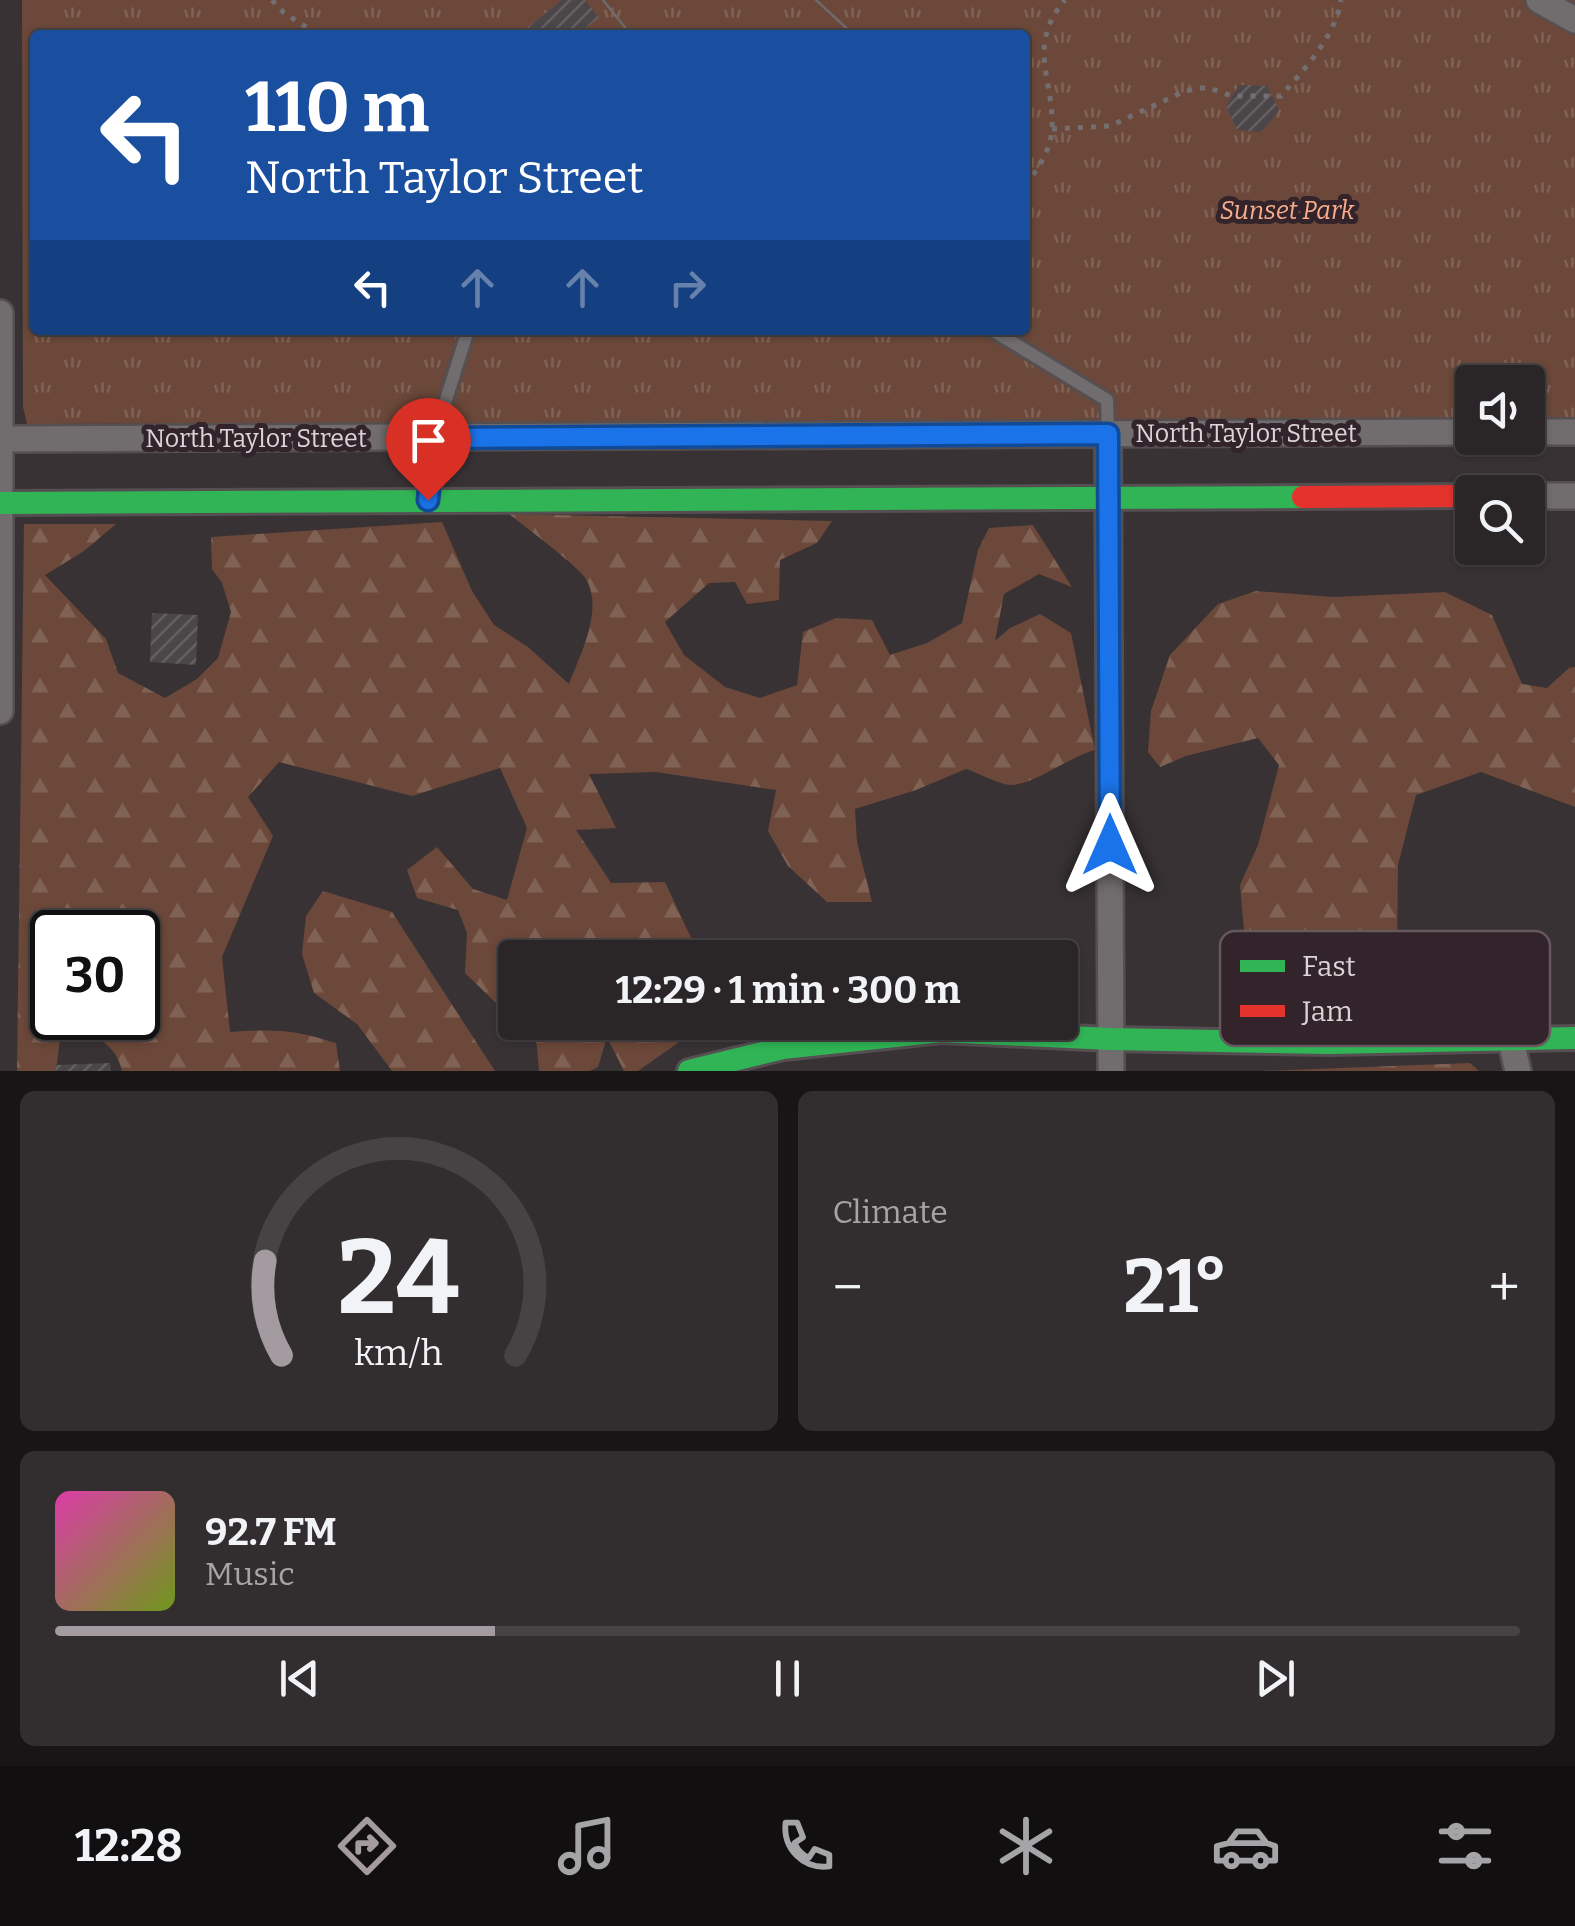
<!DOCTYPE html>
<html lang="en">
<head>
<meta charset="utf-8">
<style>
  :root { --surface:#2a2628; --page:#322e30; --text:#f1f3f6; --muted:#a5a5a8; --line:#464345; --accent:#a39b9f }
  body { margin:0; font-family:Bitter,serif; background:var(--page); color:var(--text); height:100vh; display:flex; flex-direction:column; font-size:38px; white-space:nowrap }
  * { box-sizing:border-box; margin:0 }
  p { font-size:32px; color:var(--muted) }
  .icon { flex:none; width:55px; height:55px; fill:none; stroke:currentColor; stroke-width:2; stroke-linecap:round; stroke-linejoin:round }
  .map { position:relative; height:1071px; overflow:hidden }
  .panel { display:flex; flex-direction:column; gap:20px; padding:20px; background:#171516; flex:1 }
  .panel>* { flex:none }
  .banner { position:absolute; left:30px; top:30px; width:1000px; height:305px; border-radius:10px; box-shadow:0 2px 8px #0004,0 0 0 2px var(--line); background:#1a4fa0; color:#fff; overflow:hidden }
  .tools { position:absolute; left:1455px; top:365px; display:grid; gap:20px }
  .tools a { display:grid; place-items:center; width:90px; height:90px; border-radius:10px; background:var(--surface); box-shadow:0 2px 8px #0004,0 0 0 2px var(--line); font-size:50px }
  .speed { position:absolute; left:30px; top:910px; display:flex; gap:20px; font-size:50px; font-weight:700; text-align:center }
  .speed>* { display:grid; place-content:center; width:130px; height:130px; border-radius:50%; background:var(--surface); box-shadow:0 2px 8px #0004,0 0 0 2px var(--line); line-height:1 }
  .speed .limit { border:5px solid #111; border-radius:15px; background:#fff; color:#111 }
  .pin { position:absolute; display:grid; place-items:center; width:85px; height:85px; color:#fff; margin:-102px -42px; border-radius:50% 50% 50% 0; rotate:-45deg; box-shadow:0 0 10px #0007 }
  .pin .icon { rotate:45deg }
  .me { position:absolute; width:110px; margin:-55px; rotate:0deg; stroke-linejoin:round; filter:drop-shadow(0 0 8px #0008) }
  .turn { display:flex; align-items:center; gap:35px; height:210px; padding:0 50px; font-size:45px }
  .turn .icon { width:130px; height:130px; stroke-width:2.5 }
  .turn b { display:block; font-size:70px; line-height:85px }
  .lanes { display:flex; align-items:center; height:95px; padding:0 50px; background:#0003; justify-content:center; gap:50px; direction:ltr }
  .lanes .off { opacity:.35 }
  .big { font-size:75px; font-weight:700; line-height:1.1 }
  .panel .widget { flex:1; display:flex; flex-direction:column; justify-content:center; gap:15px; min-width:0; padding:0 35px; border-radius:15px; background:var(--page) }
  .panel .dial { align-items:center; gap:0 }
  .dial svg { height:260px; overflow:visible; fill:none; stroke:var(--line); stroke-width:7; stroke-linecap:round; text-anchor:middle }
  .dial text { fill:var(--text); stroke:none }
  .song { display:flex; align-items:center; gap:30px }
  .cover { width:120px; height:120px; border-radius:15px; background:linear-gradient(135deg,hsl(320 70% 55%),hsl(80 70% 35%)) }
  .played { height:10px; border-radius:5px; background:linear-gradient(90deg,var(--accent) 30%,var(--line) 30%) }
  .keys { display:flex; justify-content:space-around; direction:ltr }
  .heat { display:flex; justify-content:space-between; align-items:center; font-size:55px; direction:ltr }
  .panel .tiles { flex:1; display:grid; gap:20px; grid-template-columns:1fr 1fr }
  .widget:last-child { grid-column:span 2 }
  .trip { position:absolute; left:498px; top:940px; width:580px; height:100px; border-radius:10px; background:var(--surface); box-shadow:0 2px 8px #0004,0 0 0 2px var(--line); font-weight:700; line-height:100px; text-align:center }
  .dock { display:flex; height:160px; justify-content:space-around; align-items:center; background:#110f10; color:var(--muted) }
  .dock .icon { width:70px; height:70px }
  .dock .active { color:var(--accent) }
  .dock b { font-size:45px; color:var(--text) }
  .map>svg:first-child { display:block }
</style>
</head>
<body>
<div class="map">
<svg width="1575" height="1071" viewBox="0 0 1575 1071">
  <defs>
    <pattern id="forest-firs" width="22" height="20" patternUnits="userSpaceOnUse" patternTransform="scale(2.5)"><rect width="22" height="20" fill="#6b4839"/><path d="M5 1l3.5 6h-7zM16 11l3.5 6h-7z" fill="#806255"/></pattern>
    <pattern id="park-tufts" width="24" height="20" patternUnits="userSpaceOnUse" patternTransform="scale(2.5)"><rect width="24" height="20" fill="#6b4839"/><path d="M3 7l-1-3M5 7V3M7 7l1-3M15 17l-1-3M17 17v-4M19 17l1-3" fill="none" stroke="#806255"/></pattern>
    <pattern id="building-hatch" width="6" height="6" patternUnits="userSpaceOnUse" patternTransform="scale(2.5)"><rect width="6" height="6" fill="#4b4649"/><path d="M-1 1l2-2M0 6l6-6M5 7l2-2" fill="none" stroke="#646062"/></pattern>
  </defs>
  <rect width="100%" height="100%" fill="#383235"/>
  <path fill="url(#forest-firs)" fill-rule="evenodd" d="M509 514 832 521 817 543 780 560 779 600 747 604 735 582 709 583 665 622 684 655 725 687 760 698 797 685 803 632 836 618 872 620 890 655 927 643 962 623 978 550 989 528 1033 525 1072 587 1039 574 1004 594 995 641 1010 628 1040 614 1071 633 1095 750C1069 757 1035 784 1012 785 999 785 979 773 966 769L916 790 855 809 857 842 872 902H827L788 866 768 831 776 790 656 772 589 774 616 828 576 830 611 883 665 882 700 957 515 958V1010L497 1004 465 973 467 933 458 910 417 898 407 870 437 847 473 889 507 900 527 828 500 768 412 796 279 762 248 797 273 836 222 957 230 1032C273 1029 293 1029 336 1043L340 1071H122C116 1041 88 1032 62 1023L56 1071H17L24 524H116L84 551 45 575 106 639 118 673 165 698 197 679 218 658 231 612 222 583 212 569 211 537 442 522 472 591 494 625 528 647 569 684C580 655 604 610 586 579 578 566 524 526 509 514ZM52 932H138V1018H52Z
    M1256 591 1333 597 1445 592 1492 615 1522 684 1547 688 1569 668 1575 667V807L1481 772 1416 795 1398 865 1397 954 1348 985 1296 989 1262 967 1244 930 1240 885 1258 845 1279 765 1258 738 1186 756 1160 767 1148 752 1151 711 1170 655 1218 604Z
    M323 891 392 912 495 1071H392L357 1024 314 993 302 954 306 916Z
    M730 1022 734 1031 682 1040 638 1071H624L607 1037 598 1067 590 1071H539L537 1046 530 1023Z
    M1470 1063 1479 1071H1261Z"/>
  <path fill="url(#park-tufts)" fill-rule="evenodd" d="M22 0H1575V419H1528V382H1472V420L27 424 23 407ZM35 35H1025V330H35Z"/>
  <path fill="url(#building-hatch)" d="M562 0H585L599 18 576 35H518Z
    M1239 85 1267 86 1279 110 1262 132 1237 130 1226 106Z
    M152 613 198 615 196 665 150 662Z
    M110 1063 111 1071H56V1065Z"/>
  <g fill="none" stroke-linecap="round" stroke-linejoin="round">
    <defs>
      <path id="lane" d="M992 330 1107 400 1108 433
        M429 497 434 438 468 330"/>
      <path id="street" d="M1539 0 1575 20
        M0 313V711
        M1528 432H1575
        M1108 433 1111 1071
        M0 439 1472 432
        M1528 496H1575
        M1511 1041 1518 1071"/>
      <path id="fast" d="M0 503 1303 497
        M689 1071 783 1048 941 1031 1110 1039 1330 1043 1575 1038"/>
      <path id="jam" d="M1303 497 1472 496"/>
    </defs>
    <use href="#lane" stroke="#554f51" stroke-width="18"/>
    <use href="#street" stroke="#554f51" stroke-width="30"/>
    <use href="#fast" stroke="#554f51" stroke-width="28"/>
    <use href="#jam" stroke="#554f51" stroke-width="28"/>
    <path stroke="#746e70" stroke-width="5" stroke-dasharray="5 8" stroke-linecap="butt" d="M272 0 284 13 319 35
      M1052 129 1110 126 1183 92 1199 88H1209L1232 96H1281C1305 68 1335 37 1341 0
      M1025 185C1038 170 1051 149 1052 129 1054 78 1026 46 1065 0"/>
    <use href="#lane" stroke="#716c6e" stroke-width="12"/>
    <use href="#street" stroke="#716c6e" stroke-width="25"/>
    <use href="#fast" stroke="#30b455" stroke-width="22"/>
    <use href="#jam" stroke="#e5322d" stroke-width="22"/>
    <path stroke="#6f696c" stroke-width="2.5" d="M603 0 631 35
      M816 0 854 35"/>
  </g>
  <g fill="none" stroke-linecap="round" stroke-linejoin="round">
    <defs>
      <path id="route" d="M428 500 434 438 1108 434 1110 845"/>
    </defs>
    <use href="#route" stroke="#114b97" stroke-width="25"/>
    <use href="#route" stroke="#1a73e8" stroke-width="18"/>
  </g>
  <g text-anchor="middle" stroke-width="10" stroke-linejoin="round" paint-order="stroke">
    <g font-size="25" font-style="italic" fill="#faad8c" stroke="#32242a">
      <text x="1287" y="219">Sunset Park</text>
    </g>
    <g font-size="25" fill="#ddd4d8" stroke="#32242a">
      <text x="1246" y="442">North Taylor Street</text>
      <text x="256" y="447">North Taylor Street</text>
    </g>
  </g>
  <rect x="1220" y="931" width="330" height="115" rx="15" fill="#32242a" stroke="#65595e" stroke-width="2.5"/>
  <rect x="1240" y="960" width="45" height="12" fill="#30b455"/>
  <rect x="1240" y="1005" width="45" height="12" fill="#e5322d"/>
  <g font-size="28" fill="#ddd4d8">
    <text x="1302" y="976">Fast</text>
    <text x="1302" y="1021">Jam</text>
  </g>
</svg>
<div class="tools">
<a><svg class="icon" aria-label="sound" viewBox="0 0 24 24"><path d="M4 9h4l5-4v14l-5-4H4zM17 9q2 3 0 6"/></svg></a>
<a><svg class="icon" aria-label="search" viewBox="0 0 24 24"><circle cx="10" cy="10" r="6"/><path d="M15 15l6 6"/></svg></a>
</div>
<div class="speed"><div class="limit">30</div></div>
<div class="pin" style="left:428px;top:500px;background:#d93025"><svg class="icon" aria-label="arrive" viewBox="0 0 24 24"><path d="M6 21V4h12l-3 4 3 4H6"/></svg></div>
<svg class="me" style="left:1110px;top:845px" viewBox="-20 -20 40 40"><path d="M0-17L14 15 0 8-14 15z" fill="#1a73e8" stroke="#fff" stroke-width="4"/></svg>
<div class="trip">12:29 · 1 min · 300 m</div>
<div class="banner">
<div class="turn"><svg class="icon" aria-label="left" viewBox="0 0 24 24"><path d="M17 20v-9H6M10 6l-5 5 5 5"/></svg><div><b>110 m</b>North Taylor Street</div></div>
<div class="lanes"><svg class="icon" aria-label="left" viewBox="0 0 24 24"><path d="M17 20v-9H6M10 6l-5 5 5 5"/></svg><svg class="icon off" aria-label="ahead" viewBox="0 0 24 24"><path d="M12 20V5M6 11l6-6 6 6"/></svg><svg class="icon off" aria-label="ahead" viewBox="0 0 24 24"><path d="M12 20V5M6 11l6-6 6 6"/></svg><svg class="icon off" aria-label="right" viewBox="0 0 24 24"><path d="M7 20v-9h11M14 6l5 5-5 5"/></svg></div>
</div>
</div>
<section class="panel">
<div class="tiles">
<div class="widget dial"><svg viewBox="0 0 100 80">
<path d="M14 69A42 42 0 1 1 86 69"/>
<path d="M14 69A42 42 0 0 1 9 40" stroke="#a39b9f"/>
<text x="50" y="56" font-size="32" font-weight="700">24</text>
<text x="50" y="72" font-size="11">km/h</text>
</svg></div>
<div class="widget"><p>Climate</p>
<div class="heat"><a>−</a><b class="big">21°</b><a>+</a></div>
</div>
<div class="widget">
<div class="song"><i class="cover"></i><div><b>92.7 FM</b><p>Music</p></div></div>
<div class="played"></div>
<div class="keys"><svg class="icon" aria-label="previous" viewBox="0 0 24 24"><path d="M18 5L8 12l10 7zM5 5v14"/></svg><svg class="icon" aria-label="pause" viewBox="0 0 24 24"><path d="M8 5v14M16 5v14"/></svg><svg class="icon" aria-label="next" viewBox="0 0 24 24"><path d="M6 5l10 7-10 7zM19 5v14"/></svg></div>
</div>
</div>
</section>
<nav class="dock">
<b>12:28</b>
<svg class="icon active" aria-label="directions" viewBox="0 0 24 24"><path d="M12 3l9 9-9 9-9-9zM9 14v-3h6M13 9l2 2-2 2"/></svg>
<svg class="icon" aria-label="music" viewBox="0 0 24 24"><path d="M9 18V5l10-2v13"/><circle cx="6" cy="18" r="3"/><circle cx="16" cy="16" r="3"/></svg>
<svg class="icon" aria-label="phone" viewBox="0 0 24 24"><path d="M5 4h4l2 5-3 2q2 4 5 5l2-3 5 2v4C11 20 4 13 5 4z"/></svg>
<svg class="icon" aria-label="climate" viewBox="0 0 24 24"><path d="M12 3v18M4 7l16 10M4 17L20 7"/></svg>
<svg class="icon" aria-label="car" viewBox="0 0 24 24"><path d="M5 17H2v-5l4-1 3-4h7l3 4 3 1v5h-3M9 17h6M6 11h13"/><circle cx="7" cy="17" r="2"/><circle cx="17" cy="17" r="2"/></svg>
<svg class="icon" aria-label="filters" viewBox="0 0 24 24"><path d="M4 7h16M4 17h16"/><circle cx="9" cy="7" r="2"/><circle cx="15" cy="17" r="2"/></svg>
</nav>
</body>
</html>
